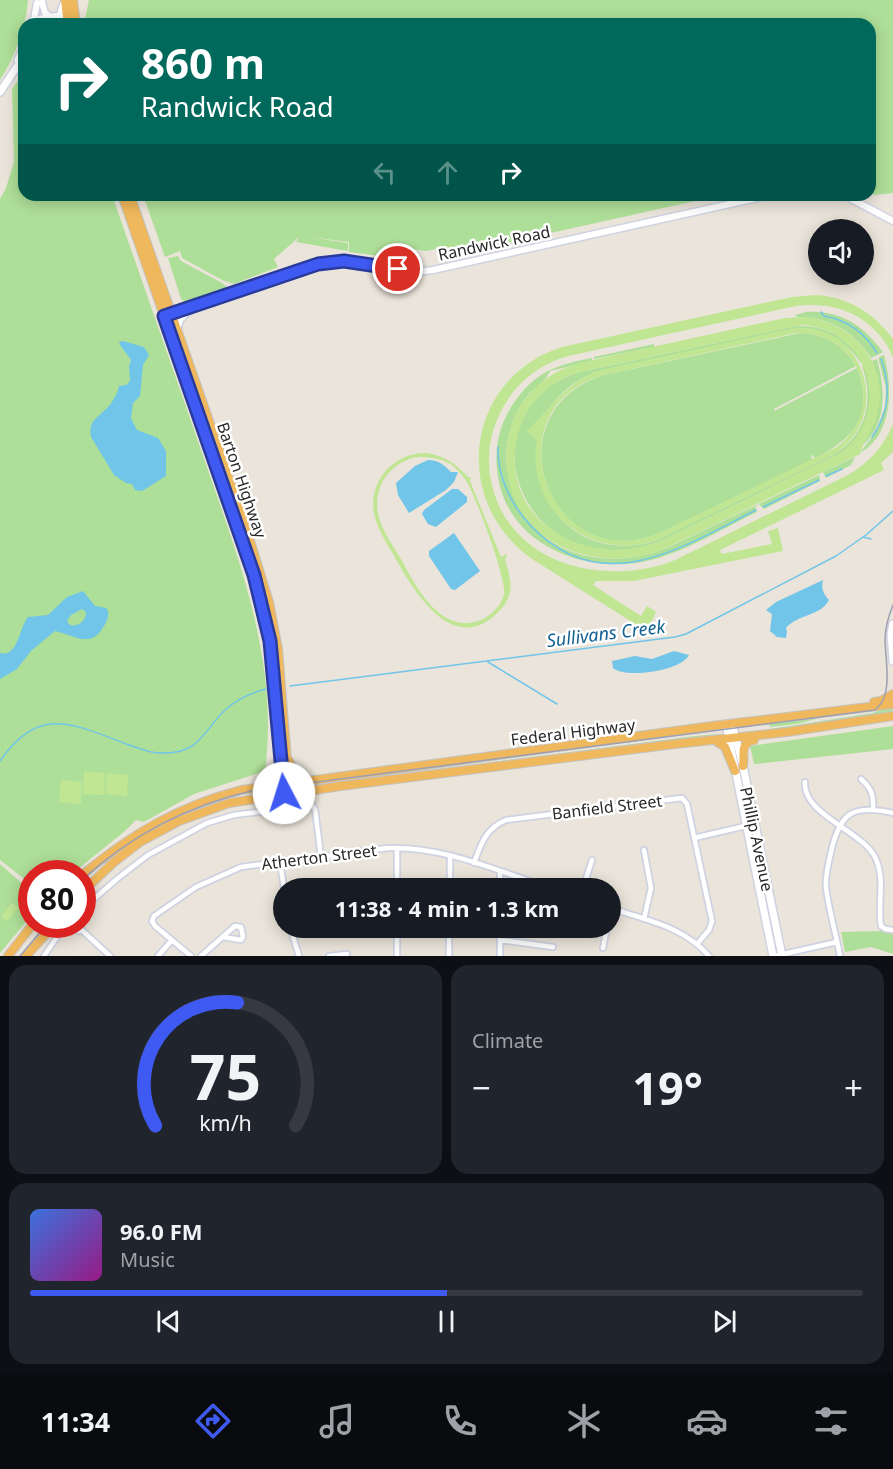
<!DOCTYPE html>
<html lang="en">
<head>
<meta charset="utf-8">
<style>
  :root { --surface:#171b24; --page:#20242c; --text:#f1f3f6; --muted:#9ea1a6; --line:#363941; --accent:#3f5af2 }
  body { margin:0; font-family:"Noto Sans",sans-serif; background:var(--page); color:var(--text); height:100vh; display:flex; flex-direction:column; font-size:22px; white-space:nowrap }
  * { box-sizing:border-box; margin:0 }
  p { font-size:20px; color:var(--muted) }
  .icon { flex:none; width:33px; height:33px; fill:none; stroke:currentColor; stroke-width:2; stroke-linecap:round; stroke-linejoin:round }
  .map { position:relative; height:956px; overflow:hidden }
  .side { display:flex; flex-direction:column; gap:9px; padding:9px; background:#0d0f14; flex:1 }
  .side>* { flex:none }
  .banner { position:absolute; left:18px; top:18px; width:858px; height:183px; border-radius:18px; box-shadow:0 3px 15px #0003; background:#00695c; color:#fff; overflow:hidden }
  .controls { position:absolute; left:808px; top:219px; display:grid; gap:12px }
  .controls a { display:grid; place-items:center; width:66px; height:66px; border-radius:50%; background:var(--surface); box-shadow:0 3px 15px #0003; font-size:30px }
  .speed { position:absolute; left:18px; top:860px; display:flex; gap:12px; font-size:30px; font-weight:700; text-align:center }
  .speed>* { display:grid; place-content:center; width:78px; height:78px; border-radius:50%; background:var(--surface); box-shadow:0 3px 15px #0003; line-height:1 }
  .speed .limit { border:9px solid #d22; background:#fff; color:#111 }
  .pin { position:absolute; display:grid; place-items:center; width:51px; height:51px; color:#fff; margin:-26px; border:3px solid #fff; border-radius:50%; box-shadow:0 2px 6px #0007 }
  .me { position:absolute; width:66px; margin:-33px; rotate:355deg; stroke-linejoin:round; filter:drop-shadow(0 0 4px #0008) }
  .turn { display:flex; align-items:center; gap:21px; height:126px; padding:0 24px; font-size:27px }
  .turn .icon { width:78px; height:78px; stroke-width:2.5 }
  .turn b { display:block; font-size:42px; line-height:51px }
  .lanes { display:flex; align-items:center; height:57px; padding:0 24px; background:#0003; justify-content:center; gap:30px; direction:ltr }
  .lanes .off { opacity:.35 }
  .big { font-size:45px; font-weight:700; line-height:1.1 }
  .side .tile { flex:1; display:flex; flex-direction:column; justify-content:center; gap:9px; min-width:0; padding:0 21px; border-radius:18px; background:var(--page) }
  .side .dial { align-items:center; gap:0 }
  .dial svg { height:156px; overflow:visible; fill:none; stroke:var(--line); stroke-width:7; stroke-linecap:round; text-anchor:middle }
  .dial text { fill:var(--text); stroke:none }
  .song { display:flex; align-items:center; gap:18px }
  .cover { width:72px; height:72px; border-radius:9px; background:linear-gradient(135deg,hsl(220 70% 55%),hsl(310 70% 35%)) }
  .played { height:6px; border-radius:3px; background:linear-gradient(90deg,var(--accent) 50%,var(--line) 50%) }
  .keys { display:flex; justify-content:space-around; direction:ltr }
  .heat { display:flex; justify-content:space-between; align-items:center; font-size:33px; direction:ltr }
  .side .tiles { flex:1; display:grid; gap:9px; grid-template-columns:1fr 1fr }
  .tile:last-child { grid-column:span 2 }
  .trip { position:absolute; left:273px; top:878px; width:348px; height:60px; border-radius:30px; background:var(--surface); box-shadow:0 3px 15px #0003; font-weight:700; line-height:60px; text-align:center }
  .tabs { display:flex; height:96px; justify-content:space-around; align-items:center; background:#090b0e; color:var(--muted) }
  .tabs .icon { width:42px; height:42px }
  .tabs .active { color:var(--accent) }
  .tabs b { font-size:27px; color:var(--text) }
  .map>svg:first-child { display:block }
</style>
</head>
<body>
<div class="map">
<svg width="893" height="956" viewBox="0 0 893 956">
  <rect width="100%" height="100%" fill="#eae4da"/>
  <path fill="#aedf98" d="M0 0H28C26 27 15 57 0 80Z
    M89 0H893V193L874 195 870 193V24H84Z
    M24 72V195H112C141 278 170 361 199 444 235 550 280 657 265 771L194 794 144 822 136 820 125 831 73 873H32L31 884 0 860V199L6 188 14 162 12 89Z
    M143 195H722L447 256 445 247 426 251 397 247 395 258 349 252V242L308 237 348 243V251L296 242 299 237 274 259 278 267 234 284 224 281 182 258 180 251 165 257Z
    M178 256 181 261 222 283 229 289 188 304 181 299 168 258Z
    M806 312C840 310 863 325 883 352L871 358C854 331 829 317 797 317L795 315Z
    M796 326C824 325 848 337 863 362L861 363C847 341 824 328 799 328L595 372C486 418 541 575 655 541L831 456C865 438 875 402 862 366L864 365C878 398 869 432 841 453L663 540C526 597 453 412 580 372Z
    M800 333C825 334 843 345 856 366L774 409V411L857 368C875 414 854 439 815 458L811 454 812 460 660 533C549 579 488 411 604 375Z
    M654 344V347L594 359V357Z
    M884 355C893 389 893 434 860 453L876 431 885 407 886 388 879 361V357Z
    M592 358V361L550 371C546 381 537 386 529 394 517 408 510 426 507 444 503 465 509 481 519 500 523 508 526 518 532 524 564 563 623 566 667 548L819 475 820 481 764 509 759 504 755 507 757 512C722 529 675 558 636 563 576 571 508 541 498 477 495 458 496 441 503 423 512 402 526 384 544 373 559 365 575 361 592 358Z
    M877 359C885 389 888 423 862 446 879 418 884 393 872 361Z
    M855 457 851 465 826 478 823 472Z
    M893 707V710L890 712 817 724 745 733 873 713 884 708Z
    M820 718 796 724 770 727 769 724Z
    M893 726V749L754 764 750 746Z
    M719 734V736L298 787 695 736Z
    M0 864 32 892 31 916 0 953Z
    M882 931 893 933V954L871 947 845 952 841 932Z"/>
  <path fill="#c0e694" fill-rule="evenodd" d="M816 295C848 297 874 313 893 339V357C875 316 834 299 791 307L573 355C546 361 522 377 507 401 493 422 486 449 490 475 503 563 602 589 675 560L848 475C869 463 884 446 893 424V452L881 463 884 470 720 550 722 554 772 544 768 531 778 528 783 551 634 581H596L593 585 641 616 647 606 656 612 650 625 640 627 532 559C450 501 465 378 562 347L792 297Z
    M806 317C853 322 889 364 878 412 875 428 864 439 860 454L662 550C598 574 516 546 507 471 504 448 509 425 521 405 535 384 555 370 579 363L785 318ZM801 325C870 328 893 412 841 453L663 540C604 566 522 538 515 467 513 445 519 423 531 406 544 388 563 376 584 371Z
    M794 328C869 322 893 422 831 456L664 537C598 567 524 514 537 440L527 431C552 407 569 378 605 369ZM796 333C860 331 888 408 837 447L660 533C548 579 488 407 604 375Z
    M427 453C445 456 456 464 468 477H471L470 481 501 557 506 554 507 556 505 559C512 583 516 597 494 616 449 655 411 586 393 554 387 543 378 530 375 517 366 483 393 452 427 453ZM417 457C430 457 441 458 452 465 458 470 463 476 467 482 476 498 507 579 504 594 501 607 488 619 475 622 438 631 415 585 401 559 393 546 384 533 379 518 371 490 388 463 417 457Z
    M84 771 105 773 104 795 83 794Z
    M107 773 128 775 127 796 105 794Z
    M61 780 82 782 81 804 59 802Z
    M12 903 18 908 7 921 1 916Z"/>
  <path fill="#70c5e9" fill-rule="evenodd" d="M123 341 144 347 149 355 143 365 140 396 133 403 131 418 137 430 158 438 166 451V476L142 491 135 490 132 484 126 483 114 475 91 437C88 421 97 418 107 408 112 403 118 393 119 386L126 385 130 381 129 366 131 360 120 345 119 342Z
    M428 460C439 460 444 465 451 472H458L454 482 446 490 409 513 398 495 396 483 415 466Z
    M452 489H458L467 497V502L436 527 428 524 422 514 424 510Z
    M454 533 480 571 455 590 451 589 429 556V551Z
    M823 580C821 589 823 593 829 600 821 616 798 614 786 628L787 632 786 638 777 637 770 631 772 614 766 610 776 602Z
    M83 591 95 606 106 608 108 611C109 618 106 623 102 629 90 649 71 634 55 631L31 651 17 669 0 679V653C18 658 19 628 28 617L48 615 67 597ZM82 609 86 612C86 621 78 627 70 625L67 621 71 615Z
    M674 651 689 655C681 671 626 679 613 668L612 661 635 656 652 659Z"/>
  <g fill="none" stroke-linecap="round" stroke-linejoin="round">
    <path stroke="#70c5e9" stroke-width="1.5" d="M821 312 824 316C847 320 865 333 877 353
      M872 437C889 413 891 386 881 359
      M498 447C497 476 511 505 531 526 603 601 682 547 756 510
      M826 476 842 469
      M763 507 819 480
      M863 537 871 539
      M488 662 557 704
      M290 686 675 637 686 634 836 556 866 535 893 511
      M0 761C40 703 75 725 129 745 141 749 152 754 165 753 200 753 204 730 225 710 237 699 250 693 266 689"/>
    <defs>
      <path id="minor" d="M861 779C871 788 874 795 873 809
        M805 782C802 814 862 831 875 857 886 879 877 904 881 926L885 929 893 930
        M694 838 754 824
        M397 848V888
        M280 862 284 888
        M474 863C481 844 486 828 506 820L682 798 687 804 712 921 709 930 698 943
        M450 888V855
        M500 888V872
        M583 888 592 860
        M86 903 94 899 118 878 148 855 207 823 234 815 312 805 315 809 321 857
        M610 908C647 920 684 927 709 956
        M644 919 651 888 644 850
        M68 924 79 931
        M75 924 110 956
        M290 927 299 956
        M500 940 553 947
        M603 948 607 927
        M44 956 59 934
        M158 956 172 940
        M191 956 155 926 152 921 154 916 196 887 241 867 388 848C444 846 497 871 550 888
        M201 956 235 926 241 927 243 937 241 940 223 937
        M329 956 347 954
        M397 956V927
        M449 956V927
        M500 956V927
        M775 956 837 942
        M840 956C836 934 829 911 826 888 825 876 828 864 831 852 840 812 853 804 893 813"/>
      <path id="tertiary" d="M42 2 45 13 52 18
        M33 24 37 3
        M844 195 893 221
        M171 314 318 264 344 261 415 272 433 270 770 195
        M177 330 180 320 190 309"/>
      <path id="secondary" d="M34 24 41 19 60 16 64 3
        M45 24 68 23
        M18 60 24 48
        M0 92 24 56
        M893 624 891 634 893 661
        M732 723 743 766 782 956
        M726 724 773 956"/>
      <path id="trunk" d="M65 0 68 24
        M73 0 76 24
        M122 195 254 575 270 641 284 786
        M130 195 243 518 269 602 278 649 289 785
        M874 702 881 701 893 694
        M716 741 725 747 735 771
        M289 761 295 774 307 779
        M743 766C745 755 739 743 754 740
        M264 783 272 778 280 763
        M82 875C132 834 179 806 241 790L712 726 893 704
        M82 892 114 862 140 842 179 821 229 803 341 786 675 744 787 732 893 716
        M8 956 33 924
        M26 956 55 924"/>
    </defs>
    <use href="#minor" stroke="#cfd2e1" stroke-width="8"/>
    <use href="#tertiary" stroke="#cfd2e1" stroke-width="9"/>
    <use href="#secondary" stroke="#cfd2e1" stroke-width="10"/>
    <use href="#trunk" stroke="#c3c3c3" stroke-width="10"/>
    <use href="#minor" stroke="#fff" stroke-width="4.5"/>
    <use href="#tertiary" stroke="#fff" stroke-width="6"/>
    <use href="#secondary" stroke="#fff" stroke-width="7"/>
    <use href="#trunk" stroke="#f0b85c" stroke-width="8"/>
    <path stroke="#9d9fb2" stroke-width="1.5" d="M82 880C132 834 189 805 255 790L875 710C893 697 886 664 885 641 885 629 888 617 893 605
      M20 956 47 924"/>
  </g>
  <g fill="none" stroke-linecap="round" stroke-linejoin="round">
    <defs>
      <path id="route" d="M284 793 270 641 254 575 164 316 318 264 344 261 398 269"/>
    </defs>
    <use href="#route" stroke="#293a9d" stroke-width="15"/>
    <use href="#route" stroke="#3f5af2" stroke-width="10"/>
  </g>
  <g text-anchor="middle" stroke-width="5" stroke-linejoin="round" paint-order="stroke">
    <g font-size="16" fill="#282828" stroke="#fff">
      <text transform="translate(494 243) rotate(-12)" y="6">Randwick Road</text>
      <text transform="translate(242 480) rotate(71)" y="6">Barton Highway</text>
      <text transform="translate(573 732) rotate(-7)" y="6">Federal Highway</text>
      <text transform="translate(607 807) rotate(-7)" y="6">Banfield Street</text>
      <text transform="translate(757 839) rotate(78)" y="6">Phillip Avenue</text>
      <text transform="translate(319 857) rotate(-7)" y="6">Atherton Street</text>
    </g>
    <g font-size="18" font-style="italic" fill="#126192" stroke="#fff">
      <text transform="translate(606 634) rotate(-7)" y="6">Sullivans Creek</text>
    </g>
  </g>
</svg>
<div class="controls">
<a><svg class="icon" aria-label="sound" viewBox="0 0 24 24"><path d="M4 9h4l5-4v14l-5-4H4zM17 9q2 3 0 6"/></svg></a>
</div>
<div class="speed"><div class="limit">80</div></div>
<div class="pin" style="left:398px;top:269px;background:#d93025"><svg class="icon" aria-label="arrive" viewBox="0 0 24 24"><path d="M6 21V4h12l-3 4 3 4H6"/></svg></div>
<svg class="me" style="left:284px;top:793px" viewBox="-20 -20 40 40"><circle r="19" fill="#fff"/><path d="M0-13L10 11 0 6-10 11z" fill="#3f5af2"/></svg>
<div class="trip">11:38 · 4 min · 1.3 km</div>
<div class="banner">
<div class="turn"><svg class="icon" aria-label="right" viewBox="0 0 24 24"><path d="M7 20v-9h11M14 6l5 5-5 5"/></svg><div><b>860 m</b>Randwick Road</div></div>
<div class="lanes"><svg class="icon off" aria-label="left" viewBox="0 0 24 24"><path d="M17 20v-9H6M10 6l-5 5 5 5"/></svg><svg class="icon off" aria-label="ahead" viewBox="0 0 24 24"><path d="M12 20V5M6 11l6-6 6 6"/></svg><svg class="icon" aria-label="right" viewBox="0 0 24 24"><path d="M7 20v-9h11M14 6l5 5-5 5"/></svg></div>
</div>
</div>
<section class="side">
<div class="tiles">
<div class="tile dial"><svg viewBox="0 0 100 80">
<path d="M14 69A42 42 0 1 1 86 69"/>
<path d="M14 69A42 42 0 0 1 56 6" stroke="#3f5af2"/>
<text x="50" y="56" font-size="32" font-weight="700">75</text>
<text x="50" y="72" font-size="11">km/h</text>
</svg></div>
<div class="tile"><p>Climate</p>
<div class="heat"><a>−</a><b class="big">19°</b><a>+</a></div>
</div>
<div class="tile">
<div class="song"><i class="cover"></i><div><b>96.0 FM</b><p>Music</p></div></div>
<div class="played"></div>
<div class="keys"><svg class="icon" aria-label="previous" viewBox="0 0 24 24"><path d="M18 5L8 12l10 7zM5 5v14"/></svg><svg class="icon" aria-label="pause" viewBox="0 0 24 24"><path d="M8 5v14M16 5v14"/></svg><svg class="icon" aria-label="next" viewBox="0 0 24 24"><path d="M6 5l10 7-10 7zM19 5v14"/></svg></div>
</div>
</div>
</section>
<nav class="tabs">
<b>11:34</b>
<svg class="icon active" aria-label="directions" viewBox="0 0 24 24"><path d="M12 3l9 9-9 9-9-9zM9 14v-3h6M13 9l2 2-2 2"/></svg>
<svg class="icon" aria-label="music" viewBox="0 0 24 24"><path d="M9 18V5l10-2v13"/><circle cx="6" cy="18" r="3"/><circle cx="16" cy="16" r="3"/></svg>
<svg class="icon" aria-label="phone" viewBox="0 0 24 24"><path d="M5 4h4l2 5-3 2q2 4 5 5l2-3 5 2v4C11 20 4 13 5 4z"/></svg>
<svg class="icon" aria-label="climate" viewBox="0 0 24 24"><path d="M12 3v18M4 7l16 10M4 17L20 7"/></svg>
<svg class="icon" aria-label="car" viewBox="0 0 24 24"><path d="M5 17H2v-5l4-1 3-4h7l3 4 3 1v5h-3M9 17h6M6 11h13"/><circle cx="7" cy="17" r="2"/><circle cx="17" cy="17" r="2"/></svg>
<svg class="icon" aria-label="filters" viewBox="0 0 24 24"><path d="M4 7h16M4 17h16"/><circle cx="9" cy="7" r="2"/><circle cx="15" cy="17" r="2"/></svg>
</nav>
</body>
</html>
